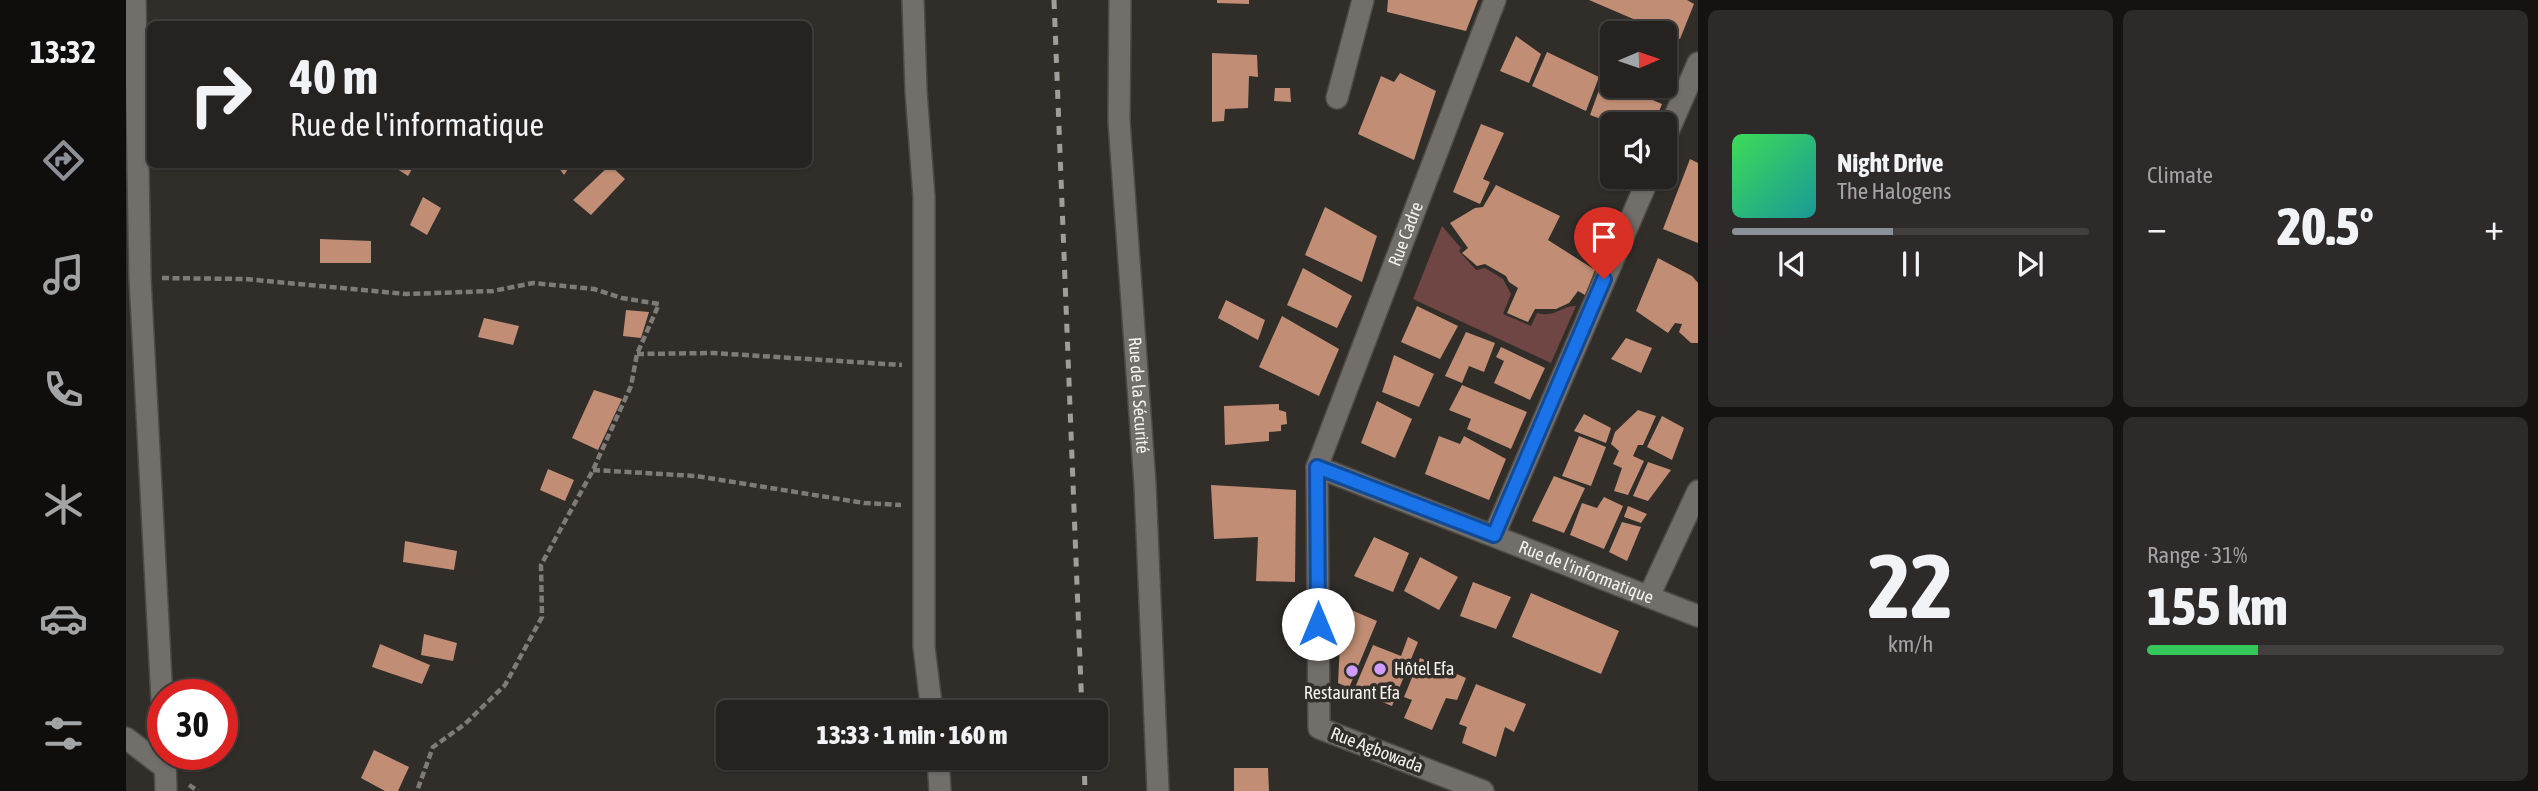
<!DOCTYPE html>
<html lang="en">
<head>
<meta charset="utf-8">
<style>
  :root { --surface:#252220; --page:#2d2a29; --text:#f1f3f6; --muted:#a3a4a5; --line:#423f3e; --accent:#8c9099 }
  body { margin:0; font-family:"Asap Condensed",sans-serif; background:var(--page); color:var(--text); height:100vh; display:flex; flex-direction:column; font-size:26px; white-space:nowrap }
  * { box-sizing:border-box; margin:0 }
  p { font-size:23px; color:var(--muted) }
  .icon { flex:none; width:38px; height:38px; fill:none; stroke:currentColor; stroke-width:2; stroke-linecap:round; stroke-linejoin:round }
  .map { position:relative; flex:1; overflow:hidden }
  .side { display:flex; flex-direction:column; gap:10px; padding:10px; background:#141312; width:840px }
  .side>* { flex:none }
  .banner { position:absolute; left:21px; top:21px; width:665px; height:147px; border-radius:10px; box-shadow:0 2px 5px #0004,0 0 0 2px var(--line); background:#252220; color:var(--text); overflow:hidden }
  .needle { width:46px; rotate:88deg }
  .buttons { position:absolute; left:1474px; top:21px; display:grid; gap:14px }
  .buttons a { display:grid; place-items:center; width:77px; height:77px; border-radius:10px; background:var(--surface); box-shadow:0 2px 5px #0004,0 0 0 2px var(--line); font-size:35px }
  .speed { position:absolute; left:21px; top:679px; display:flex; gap:14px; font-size:35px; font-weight:700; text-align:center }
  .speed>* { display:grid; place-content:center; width:91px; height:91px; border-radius:50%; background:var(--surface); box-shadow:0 2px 5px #0004,0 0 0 2px var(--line); line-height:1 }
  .speed .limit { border:10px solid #d22; background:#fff; color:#111 }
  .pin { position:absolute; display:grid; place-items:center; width:60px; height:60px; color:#fff; margin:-72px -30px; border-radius:50% 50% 50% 0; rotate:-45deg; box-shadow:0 0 7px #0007 }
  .pin .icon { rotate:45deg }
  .me { position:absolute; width:77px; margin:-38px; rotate:0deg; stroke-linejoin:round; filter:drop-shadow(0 0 5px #0008) }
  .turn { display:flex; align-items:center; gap:24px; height:147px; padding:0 28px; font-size:32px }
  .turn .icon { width:91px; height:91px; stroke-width:2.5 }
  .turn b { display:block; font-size:49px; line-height:60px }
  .big { font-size:52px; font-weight:800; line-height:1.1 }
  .side .card { flex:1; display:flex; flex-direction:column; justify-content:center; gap:10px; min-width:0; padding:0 24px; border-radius:10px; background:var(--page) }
  .side .dial { align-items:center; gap:0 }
  .dial b { font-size:91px; line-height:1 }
  .song { display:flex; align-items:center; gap:21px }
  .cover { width:84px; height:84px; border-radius:10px; background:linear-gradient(135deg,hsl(130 70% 55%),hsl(180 70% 35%)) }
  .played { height:7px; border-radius:4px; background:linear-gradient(90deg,var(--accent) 45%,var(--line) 45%) }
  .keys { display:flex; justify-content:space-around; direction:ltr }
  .heat { display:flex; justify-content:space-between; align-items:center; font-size:38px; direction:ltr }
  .charge { height:10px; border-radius:5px; background:linear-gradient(90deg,#34c759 31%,var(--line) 0) }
  .side .tiles { flex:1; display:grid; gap:10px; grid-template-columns:repeat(2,1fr) }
  .trip { position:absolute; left:590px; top:700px; width:392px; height:70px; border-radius:10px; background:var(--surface); box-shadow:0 2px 5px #0004,0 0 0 2px var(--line); font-weight:800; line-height:70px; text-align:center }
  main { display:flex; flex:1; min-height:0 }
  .dock { display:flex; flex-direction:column; width:126px; justify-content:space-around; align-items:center; background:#0f0e0d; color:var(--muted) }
  .dock .icon { width:49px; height:49px }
  .dock .selected { color:var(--accent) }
  .dock b { font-size:32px; color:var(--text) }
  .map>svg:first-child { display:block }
</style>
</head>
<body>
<main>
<nav class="dock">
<b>13:32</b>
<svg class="icon selected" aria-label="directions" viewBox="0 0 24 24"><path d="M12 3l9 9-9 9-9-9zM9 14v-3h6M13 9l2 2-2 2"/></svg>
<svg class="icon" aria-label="music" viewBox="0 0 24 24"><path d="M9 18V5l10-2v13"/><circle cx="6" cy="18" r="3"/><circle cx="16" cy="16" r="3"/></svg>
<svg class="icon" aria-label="phone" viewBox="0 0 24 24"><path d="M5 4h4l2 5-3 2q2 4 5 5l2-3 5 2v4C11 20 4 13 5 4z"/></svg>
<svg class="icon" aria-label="climate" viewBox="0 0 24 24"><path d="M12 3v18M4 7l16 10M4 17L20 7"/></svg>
<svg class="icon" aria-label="car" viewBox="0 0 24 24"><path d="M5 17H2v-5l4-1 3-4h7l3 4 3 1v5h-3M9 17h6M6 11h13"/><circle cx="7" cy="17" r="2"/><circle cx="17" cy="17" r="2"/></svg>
<svg class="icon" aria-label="filters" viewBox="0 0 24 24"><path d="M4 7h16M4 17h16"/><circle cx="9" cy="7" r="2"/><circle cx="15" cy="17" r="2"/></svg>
</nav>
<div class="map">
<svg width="1572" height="791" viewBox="0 0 1572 791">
  <rect width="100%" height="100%" fill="#312e2a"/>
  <path fill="#6f4644" d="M1316 226 1335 248 1333 251 1350 270 1359 268 1377 279 1385 294 1377 314 1405 326 1411 313C1430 318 1434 306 1450 306L1425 363 1287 299Z"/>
  <path fill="#c18e75" d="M1091 0H1123V4L1091 3Z
    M1262 0H1352L1340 31 1261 12Z
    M1463 0H1561L1568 4 1554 39Z
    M1390 36 1415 54 1403 83 1374 71Z
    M1421 52 1473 77 1460 111 1406 86Z
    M1086 53 1131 55 1132 77 1123 76 1122 108 1099 109 1098 121 1086 122Z
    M1274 73 1310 91 1288 160 1232 134 1255 76 1268 82Z
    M1477 79 1486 83V86H1493L1536 104 1528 124H1489L1464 115Z
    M1149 88H1164L1165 102 1148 101Z
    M1355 124 1378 133 1357 179 1364 182 1354 204 1327 192Z
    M1564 159 1572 163V243L1537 229Z
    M270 164H289L282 176 268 167Z
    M430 164H443L444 166 438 175Z
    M484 165 499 179 465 215 447 200Z
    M1370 185 1434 216 1422 240 1469 270 1459 295 1452 291 1443 303 1430 309H1409L1402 322 1381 313 1392 288 1383 282 1380 276 1359 264 1351 266 1336 253 1342 248 1324 223 1349 208 1357 207Z
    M297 197 315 208 301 235 284 225Z
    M1199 207 1251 236 1236 282 1179 255Z
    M194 239 245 241V263H194Z
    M1532 258 1566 276 1572 283V343H1565L1553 332 1556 324 1549 323 1542 333 1510 311Z
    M1177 268 1226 296 1211 328 1161 305Z
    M1100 300 1139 320 1132 340 1092 318Z
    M1291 306 1332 326 1314 359 1275 342Z
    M500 310 523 312 515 338 497 336Z
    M1156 316 1213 349 1193 396 1133 367Z
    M358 318 393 326 387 345 352 337Z
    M1340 332 1369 343 1358 372 1343 366 1336 383 1319 376Z
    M1500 338 1526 348 1515 373 1485 359Z
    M1375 347 1419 368 1404 400 1368 383 1378 361 1370 357Z
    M1268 355 1308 374 1293 407 1256 392Z
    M1336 385 1401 412 1385 449 1341 429 1345 419 1323 410Z
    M468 390 496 399 472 450 446 438Z
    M1251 401 1286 419 1269 458 1235 443Z
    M1153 404V410L1160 412 1161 424 1155 425V431L1143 432V441L1099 445 1098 406Z
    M1512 410 1530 416 1517 445H1512L1507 456 1518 461 1502 495 1488 491 1496 468 1487 464 1493 451 1485 444 1489 432Z
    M1458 414 1485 428 1480 443 1448 431Z
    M1536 416 1558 428 1546 460 1521 447Z
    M1313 436 1334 444 1338 436 1380 459 1363 500 1299 474Z
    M1453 436 1480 447 1465 486 1436 476Z
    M1522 462 1545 470 1522 501 1507 496Z
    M422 469 448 480 439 501 414 490Z
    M1428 476 1459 488 1438 533 1406 521Z
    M1085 485 1170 490 1169 582 1130 581 1132 537 1088 539Z
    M1478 497 1497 506 1478 549 1444 535 1456 503 1471 508Z
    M1502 506 1521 514 1515 523 1498 517Z
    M1496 522 1515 527 1501 561 1483 552Z
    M1248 537 1283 553 1267 592 1228 576Z
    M279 541 331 551 328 570 277 562Z
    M1294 557 1332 577 1313 610 1278 591Z
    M1347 582 1385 597 1370 629 1334 616Z
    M1405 593 1493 631 1475 674 1386 637Z
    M1216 606 1251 621 1223 688 1212 683Z
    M298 634 331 643 327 661 295 655Z
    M1282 637 1292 642 1266 706 1228 690 1247 645 1275 656Z
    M254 644 304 665 296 684 246 667Z
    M1294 658 1340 678 1331 700 1320 698 1306 730 1278 718 1286 700 1278 697Z
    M1350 684 1400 704 1388 732 1379 727 1370 757 1336 743 1341 727 1333 724Z
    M248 750 283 767 272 791H259L235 778Z
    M1108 768H1142L1143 791H1108Z"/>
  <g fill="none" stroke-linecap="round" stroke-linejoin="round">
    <defs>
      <g id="minor">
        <path d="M9 0 14 278 37 719"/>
        <path d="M787 0 790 91 798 197V647L806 712"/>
        <path id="s1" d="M994 0 993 121 1019 484 1032 791"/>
        <path d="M1211 98 1237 0"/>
        <path d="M1538 141 1572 63"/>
        <path id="s2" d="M1191 467 1572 616"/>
        <path d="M1368 535 1523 177"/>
        <path d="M1523 596 1572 491"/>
        <path d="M0 738 39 768"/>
        <path d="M39 756 40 791"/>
        <path d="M812 758 814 791"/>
        <path id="s3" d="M1357 791 1193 728 1191 467 1369 0"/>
      </g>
    </defs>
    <use href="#minor" stroke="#4e4b47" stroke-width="24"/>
    <path stroke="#7e7b78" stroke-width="4.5" stroke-dasharray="7 3.5" stroke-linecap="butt" d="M36 278 119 279 280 294 367 291 407 283 468 289 496 298 533 304 511 354 505 386 467 470 415 565 416 617 379 685 339 724 307 747 291 791
      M511 354 587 353 776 365
      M467 470 570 476 738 503 775 505
      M63 785 72 791"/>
    <use href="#minor" stroke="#726e6a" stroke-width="21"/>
    <path stroke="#a09d9a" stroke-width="5" stroke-dasharray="9 9" stroke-linecap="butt" d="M928 0 956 712
      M958 758 959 791"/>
  </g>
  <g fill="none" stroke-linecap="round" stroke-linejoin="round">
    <defs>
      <path id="route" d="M1192 624 1191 467 1368 535 1478 279"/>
    </defs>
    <use href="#route" stroke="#114b97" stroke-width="18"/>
    <use href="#route" stroke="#1a73e8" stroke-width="12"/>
  </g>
  <g fill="#d09dff" stroke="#312e2a" stroke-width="2.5">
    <circle cx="1254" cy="669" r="7"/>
    <circle cx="1226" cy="671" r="7"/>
  </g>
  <g text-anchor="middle" stroke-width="7" stroke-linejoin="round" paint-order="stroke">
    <g font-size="18" fill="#f4f1ef" stroke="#312e2a">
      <text dy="6" stroke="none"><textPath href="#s3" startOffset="686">Rue Cadre</textPath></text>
      <text dy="6" stroke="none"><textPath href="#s1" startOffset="396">Rue de la Sécurité</textPath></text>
      <text dy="6" stroke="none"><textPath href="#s2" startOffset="289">Rue de l'informatique</textPath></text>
      <text transform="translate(1251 750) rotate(21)" y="6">Rue Agbowada</text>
    </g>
    <g font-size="18" fill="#f4f1ef" stroke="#312e2a" text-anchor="start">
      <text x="1268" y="675">Hôtel Efa</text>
      <text x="1226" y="699" text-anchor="middle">Restaurant Efa</text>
    </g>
  </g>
</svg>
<div class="buttons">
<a><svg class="needle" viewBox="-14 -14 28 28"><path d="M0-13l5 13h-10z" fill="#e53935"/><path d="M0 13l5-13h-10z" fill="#a3a4a5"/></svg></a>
<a><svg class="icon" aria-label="sound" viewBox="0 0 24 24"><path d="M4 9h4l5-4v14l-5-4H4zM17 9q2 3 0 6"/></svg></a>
</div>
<div class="speed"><div class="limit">30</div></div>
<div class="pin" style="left:1478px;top:279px;background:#d93025"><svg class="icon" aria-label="arrive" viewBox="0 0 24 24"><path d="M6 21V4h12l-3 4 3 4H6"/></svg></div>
<svg class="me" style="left:1192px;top:624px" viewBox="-20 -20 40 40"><circle r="19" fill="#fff"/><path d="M0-13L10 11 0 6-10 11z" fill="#1a73e8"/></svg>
<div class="trip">13:33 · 1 min · 160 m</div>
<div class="banner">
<div class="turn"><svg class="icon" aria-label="right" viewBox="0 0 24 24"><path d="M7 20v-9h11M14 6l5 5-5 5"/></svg><div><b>40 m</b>Rue de l'informatique</div></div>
</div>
</div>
<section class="side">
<div class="tiles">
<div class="card">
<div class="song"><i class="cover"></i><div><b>Night Drive</b><p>The Halogens</p></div></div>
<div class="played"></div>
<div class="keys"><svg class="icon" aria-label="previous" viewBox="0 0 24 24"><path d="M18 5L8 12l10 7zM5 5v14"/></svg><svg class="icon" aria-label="pause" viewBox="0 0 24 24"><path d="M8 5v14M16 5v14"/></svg><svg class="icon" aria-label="next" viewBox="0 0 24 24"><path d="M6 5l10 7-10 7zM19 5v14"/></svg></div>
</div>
<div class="card"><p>Climate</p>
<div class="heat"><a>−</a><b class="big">20.5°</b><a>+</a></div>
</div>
<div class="card dial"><b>22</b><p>km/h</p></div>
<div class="card"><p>Range · 31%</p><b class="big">155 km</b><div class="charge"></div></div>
</div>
</section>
</main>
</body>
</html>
